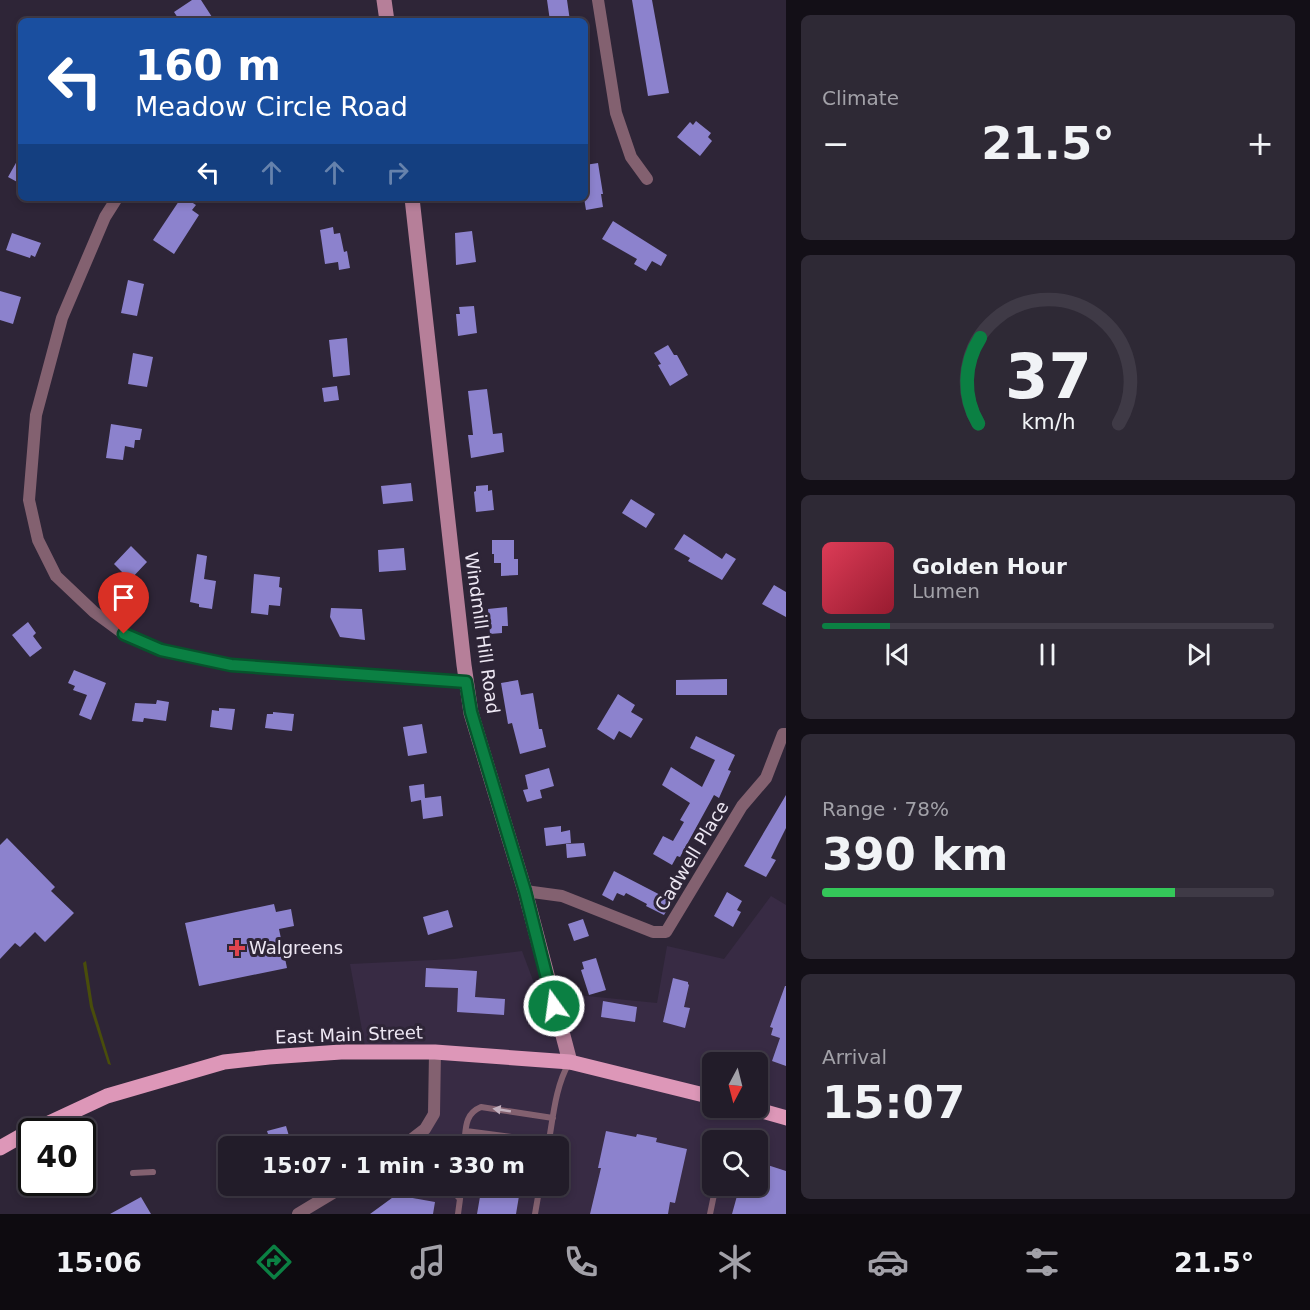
<!DOCTYPE html>
<html lang="en">
<head>
<meta charset="utf-8">
<style>
  :root { --surface:#221c29; --page:#2e2935; --text:#f1f3f6; --muted:#a2a1a8; --line:#3f3a46; --accent:#0b8043 }
  body { margin:0; font-family:"DejaVu Sans",sans-serif; background:var(--page); color:var(--text); height:100vh; display:flex; flex-direction:column; font-size:22px; white-space:nowrap }
  * { box-sizing:border-box; margin:0 }
  p { font-size:20px; color:var(--muted) }
  .icon { flex:none; width:33px; height:33px; fill:none; stroke:currentColor; stroke-width:2; stroke-linecap:round; stroke-linejoin:round }
  .map { position:relative; flex:1; overflow:hidden }
  .details { display:flex; flex-direction:column; gap:15px; padding:15px; background:#130f17; width:524px }
  .details>* { flex:none }
  .guide { position:absolute; left:18px; top:18px; width:570px; height:183px; border-radius:9px; box-shadow:0 3px 9px #0003,0 0 0 2px var(--line); background:#1a4fa0; color:#fff; overflow:hidden }
  .needle { width:39px; rotate:187deg }
  .buttons { position:absolute; left:702px; top:1052px; display:grid; gap:12px }
  .buttons a { display:grid; place-items:center; width:66px; height:66px; border-radius:9px; background:var(--surface); box-shadow:0 3px 9px #0003,0 0 0 2px var(--line); font-size:30px }
  .speed { position:absolute; left:18px; top:1118px; display:flex; gap:12px; font-size:30px; font-weight:700; text-align:center }
  .speed>* { display:grid; place-content:center; width:78px; height:78px; border-radius:50%; background:var(--surface); box-shadow:0 3px 9px #0003,0 0 0 2px var(--line); line-height:1 }
  .speed .limit { border:3px solid #111; border-radius:9px; background:#fff; color:#111 }
  .pin { position:absolute; display:grid; place-items:center; width:51px; height:51px; color:#fff; margin:-62px -26px; border-radius:50% 50% 50% 0; rotate:-45deg; box-shadow:0 0 6px #0007 }
  .pin .icon { rotate:45deg }
  .me { position:absolute; width:66px; margin:-33px; rotate:346deg; stroke-linejoin:round; filter:drop-shadow(0 0 4px #0008) }
  .turn { display:flex; align-items:center; gap:21px; height:126px; padding:0 18px; font-size:27px }
  .turn .icon { width:78px; height:78px; stroke-width:2.5 }
  .turn b { display:block; font-size:42px; line-height:51px }
  .lanes { display:flex; align-items:center; height:57px; padding:0 18px; background:#0003; justify-content:center; gap:30px; direction:ltr }
  .lanes .off { opacity:.35 }
  .big { font-size:45px; font-weight:800; line-height:1.1 }
  .details .card { flex:1; display:flex; flex-direction:column; justify-content:center; gap:9px; min-width:0; padding:0 21px; border-radius:9px; background:var(--page) }
  .details .dial { align-items:center; gap:0 }
  .dial svg { height:156px; overflow:visible; fill:none; stroke:var(--line); stroke-width:7; stroke-linecap:round; text-anchor:middle }
  .dial text { fill:var(--text); stroke:none }
  .song { display:flex; align-items:center; gap:18px }
  .cover { width:72px; height:72px; border-radius:9px; background:linear-gradient(135deg,hsl(350 70% 55%),hsl(350 70% 35%)) }
  .played { height:6px; border-radius:3px; background:linear-gradient(90deg,var(--accent) 15%,var(--line) 15%) }
  .keys { display:flex; justify-content:space-around; direction:ltr }
  .heat { display:flex; justify-content:space-between; align-items:center; font-size:33px; direction:ltr }
  .charge { height:9px; border-radius:4px; background:linear-gradient(90deg,#34c759 78%,var(--line) 0) }
  .trip { position:absolute; left:218px; top:1136px; width:351px; height:60px; border-radius:9px; background:var(--surface); box-shadow:0 3px 9px #0003,0 0 0 2px var(--line); font-weight:800; line-height:60px; text-align:center }
  .tabs { display:flex; height:96px; justify-content:space-around; align-items:center; background:#0e0b10; color:var(--muted) }
  .tabs .icon { width:42px; height:42px }
  .tabs .selected { color:var(--accent) }
  .tabs b { font-size:27px; color:var(--text) }
  main { display:flex; flex:1; min-height:0 }
  .map>svg:first-child { display:block }
</style>
</head>
<body>
<main>
<div class="map">
<svg width="787" height="1214" viewBox="0 0 787 1214">
  <rect width="100%" height="100%" fill="#2e2537"/>
  <path fill="#382b44" fill-rule="evenodd" d="M771 896 786 905V1214H415L418 1185H558V1146H423L435 1052H366L350 964 454 959 522 951 537 991 657 1003 667 946 724 959ZM712 1062H758V1107H712ZM712 1140H758V1185H712Z"/>
  <path fill="#494d0b" d="M86 961 93 1006 111 1065 108 1064 90 1007 83 963Z"/>
  <path fill="#8c82cd" d="M192 0H201L212 17 206 21H180L174 12Z
    M547 0H567L570 21H550Z
    M632 0H652L669 93 648 96Z
    M696 121 711 133 708 137 712 141 700 156 677 137 690 122 693 125Z
    M21 154V184L8 177Z
    M598 163 603 194H601L603 207 586 210 584 198 585 165Z
    M185 198 196 205 192 210 199 215 174 254 153 240 179 201 182 203Z
    M613 221 667 255 661 266 652 261 646 271 634 264 637 259 602 239Z
    M333 227 334 234 340 233 344 252 347 251 350 268 339 270 338 262 325 264 320 230Z
    M472 231 476 262 456 265 455 233Z
    M12 233 41 243 35 257 31 255 30 258 6 250Z
    M128 280 144 284 137 316 121 313Z
    M0 291 21 297 13 324 0 320Z
    M474 306 477 333 458 336 456 314H460L459 307Z
    M347 338 350 375 333 377 329 340Z
    M668 345 674 355H677L688 375 670 386 658 365 661 364 654 353Z
    M133 353 153 357 147 387 128 384Z
    M337 386 339 400 324 402 322 388Z
    M487 389 493 434 502 433 504 452 471 458 468 435H473L468 391Z
    M111 424 142 429 140 440H135L134 448 125 446 123 460 106 458Z
    M411 483 413 501 383 504 381 486Z
    M488 485V491L492 490 494 510 476 512 474 492 476 491V486Z
    M631 499 655 514 646 528 622 513Z
    M684 534 722 559 726 553 736 559 722 580 688 561 690 558 674 549Z
    M492 540H514V559H518V575L501 576V563H494V554H492Z
    M131 546 147 562 130 580 114 564Z
    M404 548 406 570 379 572 378 550Z
    M197 554 207 556 204 579 216 581 212 609 199 607V604L190 602Z
    M254 574 280 577 279 587 282 588 280 606 269 605 268 615 251 613Z
    M774 585 786 592V617L762 604Z
    M507 607 508 626H502V633L490 634 488 609Z
    M331 608 362 609 365 640 340 637 330 617Z
    M28 622 36 633 33 636 42 648 30 657 12 635Z
    M74 670 106 683 91 720 79 715 87 695 73 690 75 686 68 683Z
    M727 679V695H676V680Z
    M518 680 521 695 533 693 539 729H542L546 747 520 754 512 723 508 724 501 683Z
    M618 694 635 705 631 712 643 719 631 738 619 731 614 740 597 729Z
    M157 700 169 702 166 721 144 718 143 722 132 721 135 703 156 704Z
    M219 708 235 709 232 730 210 727 212 710 219 711Z
    M273 712 294 714 292 731 265 728 267 714H273Z
    M422 724 427 753 408 756 403 727Z
    M696 736 735 755 728 770 731 771 719 798 714 795 680 857 677 856 672 865 653 854 663 836 673 841 684 822 680 820 690 803 662 785 671 767 702 787 715 760 690 748Z
    M549 768 554 786 540 790 542 798 527 802 523 790 528 789 525 775Z
    M424 784 425 798 441 796 443 816 423 819 421 800 411 802 409 786Z
    M786 795V828L771 858 776 860 766 877 744 866Z
    M561 826V832L570 830 571 843 546 846 544 828Z
    M7 838 55 887 51 891 74 913 45 942 35 932 20 947 15 943 0 959V845Z
    M584 843 586 856 567 858 566 844Z
    M614 871 672 901 664 915 646 906 647 904 626 893 624 896 617 893 613 901 602 895Z
    M727 892 742 901 737 910 741 912 733 927 714 916Z
    M274 904 276 912 291 909 294 926 279 929 287 968 199 986 185 923Z
    M448 910 453 927 428 935 423 917Z
    M583 919 589 936 574 941 568 924Z
    M596 958 606 990 589 995 581 970 584 969 582 962Z
    M426 968 477 971 475 997 505 999 504 1015 457 1012 458 988 425 987Z
    M673 978 688 982V984L689 985 684 1007 690 1008 685 1028 663 1022Z
    M785 986H786V1066L772 1061 780 1038 771 1035 773 1028 770 1027Z
    M603 1001 637 1007 635 1022 601 1017Z
    M286 1126 292 1146H272L267 1131Z
    M606 1131 636 1137 637 1134 657 1138 656 1142 687 1149 675 1203 670 1202 668 1214H590L601 1168H598Z
    M758 1162 786 1171V1214H732L740 1185H758Z
    M482 1185H509V1189L520 1190 516 1214H477Z
    M396 1195 435 1202 433 1214H370Z
    M141 1197 151 1214H110Z"/>
  <g fill="none" stroke-linecap="round" stroke-linejoin="round">
    <path stroke="#836170" stroke-width="6" d="M466 1131 549 1142
      M464 1146C466 1129 464 1114 481 1107L553 1118
      M548 1146C553 1119 555 1087 569 1063
      M133 1173 153 1172
      M447 1185 460 1199 458 1214
      M460 1199 461 1185
      M535 1214 540 1185
      M710 1214 716 1185"/>
    <path stroke="#836170" stroke-width="12" d="M598 0 616 113 631 157 647 179
      M117 198 105 217 62 318 36 415 29 500 38 540 56 576 94 612 124 634 161 650 231 665 466 682
      M525 891 562 896 653 932H666L742 806 766 778 783 734H787
      M403 1146 425 1129 434 1114 435 1052
      M298 1214 346 1185"/>
    <path stroke="#b67f99" stroke-width="15" d="M384 0 387 21
      M412 198 464 665 471 713 525 891 570 1062"/>
    <path stroke="#dd97b8" stroke-width="15" d="M748 1107 787 1118
      M0 1148 21 1136 107 1096 224 1062 269 1057 341 1052H435L570 1062 712 1097"/>
  </g>
  <defs><path id="oneway-solid" d="M-6-.8H1V-3.2L6.5 0L1 3.2V.8H-6Z" transform="scale(1.5)"/></defs>
  <use fill="#c3b1bf" href="#oneway-solid" transform="translate(502 1110) rotate(-171)"/>
  <g fill="none" stroke-linecap="round" stroke-linejoin="round">
    <defs>
      <path id="route" d="M124 634 161 650 231 665 466 682 471 712 525 891 554 1006"/>
    </defs>
    <use href="#route" stroke="#07532c" stroke-width="15"/>
    <use href="#route" stroke="#0b8043" stroke-width="10"/>
  </g>
  <path fill="#e0444e" stroke="#2e2537" stroke-width="2" d="M234 939h6v6h6v6h-6v6h-6v-6h-6v-6h6z"/>
  <g text-anchor="middle" stroke-width="6" stroke-linejoin="round" paint-order="stroke">
    <g font-size="18" fill="#ede7f3" stroke="#2e2537">
      <text transform="translate(482 633) rotate(82)" y="6">Windmill Hill Road</text>
      <text transform="translate(692 856) rotate(-59)" y="6">Cadwell Place</text>
      <text transform="translate(349 1035) rotate(-2)" y="6">East Main Street</text>
    </g>
    <g font-size="18" fill="#ede7f3" stroke="#2e2537" text-anchor="start">
      <text x="249" y="954">Walgreens</text>
    </g>
  </g>
</svg>
<div class="buttons">
<a><svg class="needle" viewBox="-14 -14 28 28"><path d="M0-13l5 13h-10z" fill="#e53935"/><path d="M0 13l5-13h-10z" fill="#a2a1a8"/></svg></a>
<a><svg class="icon" aria-label="search" viewBox="0 0 24 24"><circle cx="10" cy="10" r="6"/><path d="M15 15l6 6"/></svg></a>
</div>
<div class="speed"><div class="limit">40</div></div>
<div class="pin" style="left:124px;top:634px;background:#d93025"><svg class="icon" aria-label="arrive" viewBox="0 0 24 24"><path d="M6 21V4h12l-3 4 3 4H6"/></svg></div>
<svg class="me" style="left:554px;top:1006px" viewBox="-20 -20 40 40"><circle r="17" fill="#0b8043" stroke="#fff" stroke-width="3"/><path d="M0-11L8 9 0 5-8 9z" fill="#fff"/></svg>
<div class="trip">15:07 · 1 min · 330 m</div>
<div class="guide">
<div class="turn"><svg class="icon" aria-label="left" viewBox="0 0 24 24"><path d="M17 20v-9H6M10 6l-5 5 5 5"/></svg><div><b>160 m</b>Meadow Circle Road</div></div>
<div class="lanes"><svg class="icon" aria-label="left" viewBox="0 0 24 24"><path d="M17 20v-9H6M10 6l-5 5 5 5"/></svg><svg class="icon off" aria-label="ahead" viewBox="0 0 24 24"><path d="M12 20V5M6 11l6-6 6 6"/></svg><svg class="icon off" aria-label="ahead" viewBox="0 0 24 24"><path d="M12 20V5M6 11l6-6 6 6"/></svg><svg class="icon off" aria-label="right" viewBox="0 0 24 24"><path d="M7 20v-9h11M14 6l5 5-5 5"/></svg></div>
</div>
</div>
<section class="details">
<div class="card"><p>Climate</p>
<div class="heat"><a>−</a><b class="big">21.5°</b><a>+</a></div>
</div>
<div class="card dial"><svg viewBox="0 0 100 80">
<path d="M14 69A42 42 0 1 1 86 69"/>
<path d="M14 69A42 42 0 0 1 15 25" stroke="#0b8043"/>
<text x="50" y="56" font-size="32" font-weight="700">37</text>
<text x="50" y="72" font-size="11">km/h</text>
</svg></div>
<div class="card">
<div class="song"><i class="cover"></i><div><b>Golden Hour</b><p>Lumen</p></div></div>
<div class="played"></div>
<div class="keys"><svg class="icon" aria-label="previous" viewBox="0 0 24 24"><path d="M18 5L8 12l10 7zM5 5v14"/></svg><svg class="icon" aria-label="pause" viewBox="0 0 24 24"><path d="M8 5v14M16 5v14"/></svg><svg class="icon" aria-label="next" viewBox="0 0 24 24"><path d="M6 5l10 7-10 7zM19 5v14"/></svg></div>
</div>
<div class="card"><p>Range · 78%</p><b class="big">390 km</b><div class="charge"></div></div>
<div class="card"><p>Arrival</p><b class="big">15:07</b></div>
</section>
</main>
<nav class="tabs">
<b>15:06</b>
<svg class="icon selected" aria-label="directions" viewBox="0 0 24 24"><path d="M12 3l9 9-9 9-9-9zM9 14v-3h6M13 9l2 2-2 2"/></svg>
<svg class="icon" aria-label="music" viewBox="0 0 24 24"><path d="M9 18V5l10-2v13"/><circle cx="6" cy="18" r="3"/><circle cx="16" cy="16" r="3"/></svg>
<svg class="icon" aria-label="phone" viewBox="0 0 24 24"><path d="M5 4h4l2 5-3 2q2 4 5 5l2-3 5 2v4C11 20 4 13 5 4z"/></svg>
<svg class="icon" aria-label="climate" viewBox="0 0 24 24"><path d="M12 3v18M4 7l16 10M4 17L20 7"/></svg>
<svg class="icon" aria-label="car" viewBox="0 0 24 24"><path d="M5 17H2v-5l4-1 3-4h7l3 4 3 1v5h-3M9 17h6M6 11h13"/><circle cx="7" cy="17" r="2"/><circle cx="17" cy="17" r="2"/></svg>
<svg class="icon" aria-label="filters" viewBox="0 0 24 24"><path d="M4 7h16M4 17h16"/><circle cx="9" cy="7" r="2"/><circle cx="15" cy="17" r="2"/></svg>
<b>21.5°</b>
</nav>
</body>
</html>
